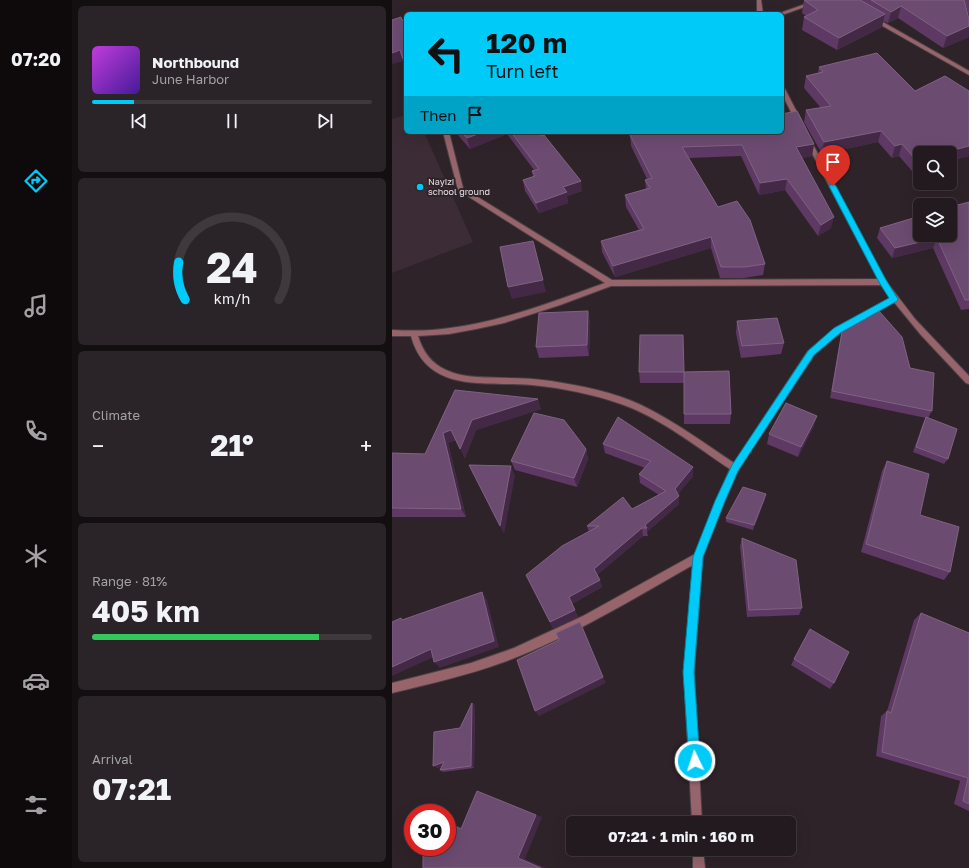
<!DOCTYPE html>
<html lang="en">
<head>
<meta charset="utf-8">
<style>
  :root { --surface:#221a1e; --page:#2a2327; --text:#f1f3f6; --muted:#a2a1a4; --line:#3f383c; --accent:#00cbf8 }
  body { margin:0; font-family:"Golos Text",sans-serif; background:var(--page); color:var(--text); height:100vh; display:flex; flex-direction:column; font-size:15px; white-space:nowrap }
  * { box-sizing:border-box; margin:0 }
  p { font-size:13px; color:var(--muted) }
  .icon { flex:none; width:22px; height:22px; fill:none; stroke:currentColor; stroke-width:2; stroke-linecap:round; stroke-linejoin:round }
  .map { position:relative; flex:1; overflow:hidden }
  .details { display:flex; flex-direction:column; gap:6px; padding:6px; background:#130e10; width:320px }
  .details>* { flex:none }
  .top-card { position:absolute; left:12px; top:12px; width:380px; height:122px; border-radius:6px; box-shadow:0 4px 16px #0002,0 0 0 1px var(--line); background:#00cbf8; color:#111; overflow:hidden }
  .buttons { position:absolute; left:521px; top:146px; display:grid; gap:8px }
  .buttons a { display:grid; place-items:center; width:44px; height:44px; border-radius:6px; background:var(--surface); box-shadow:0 4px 16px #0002,0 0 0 1px var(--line); font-size:20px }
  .speed { position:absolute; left:12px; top:804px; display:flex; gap:8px; font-size:20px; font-weight:700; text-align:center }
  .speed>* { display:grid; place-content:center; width:52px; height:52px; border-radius:50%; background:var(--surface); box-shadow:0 4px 16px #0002,0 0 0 1px var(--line); line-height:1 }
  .speed .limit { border:6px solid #d22; background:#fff; color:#111 }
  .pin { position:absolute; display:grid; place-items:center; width:34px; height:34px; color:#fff; margin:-41px -17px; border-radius:50% 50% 50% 0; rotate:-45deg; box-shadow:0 0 4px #0007 }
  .pin .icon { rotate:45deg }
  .me { position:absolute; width:44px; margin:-22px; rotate:356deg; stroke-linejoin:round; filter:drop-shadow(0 0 3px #0008) }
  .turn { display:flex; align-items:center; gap:14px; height:84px; padding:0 16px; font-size:18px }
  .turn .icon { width:52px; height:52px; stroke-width:2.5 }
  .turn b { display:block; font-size:28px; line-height:34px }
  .then { display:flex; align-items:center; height:38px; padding:0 16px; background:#0003; gap:8px; font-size:15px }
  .big { font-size:30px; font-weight:700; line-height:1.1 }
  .details .widget { flex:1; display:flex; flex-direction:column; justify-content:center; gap:6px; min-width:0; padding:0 14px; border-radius:6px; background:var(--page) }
  .details .dial { align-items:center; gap:0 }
  .dial svg { height:104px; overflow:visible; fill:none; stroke:var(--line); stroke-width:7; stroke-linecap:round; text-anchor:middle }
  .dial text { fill:var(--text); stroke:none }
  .song { display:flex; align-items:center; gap:12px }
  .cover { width:48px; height:48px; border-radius:6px; background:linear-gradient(135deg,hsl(290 70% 55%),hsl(260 70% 35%)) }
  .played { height:4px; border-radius:2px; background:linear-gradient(90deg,var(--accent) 15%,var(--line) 15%) }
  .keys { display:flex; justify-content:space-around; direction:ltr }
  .heat { display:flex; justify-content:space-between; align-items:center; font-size:22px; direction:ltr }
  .charge { height:6px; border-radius:3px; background:linear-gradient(90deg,#34c759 81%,var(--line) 0) }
  .trip { position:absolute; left:174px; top:816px; width:230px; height:40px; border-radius:6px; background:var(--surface); box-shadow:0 4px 16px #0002,0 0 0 1px var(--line); font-weight:700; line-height:40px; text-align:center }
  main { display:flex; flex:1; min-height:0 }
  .tab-bar { display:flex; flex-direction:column; width:72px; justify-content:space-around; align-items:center; background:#0e0a0c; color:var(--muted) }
  .tab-bar .icon { width:28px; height:28px }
  .tab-bar .selected { color:var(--accent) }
  .tab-bar b { font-size:18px; color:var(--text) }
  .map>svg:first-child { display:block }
</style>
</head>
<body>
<main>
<nav class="tab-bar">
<b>07:20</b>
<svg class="icon selected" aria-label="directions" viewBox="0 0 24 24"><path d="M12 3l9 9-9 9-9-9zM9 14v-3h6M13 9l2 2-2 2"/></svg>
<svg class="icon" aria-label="music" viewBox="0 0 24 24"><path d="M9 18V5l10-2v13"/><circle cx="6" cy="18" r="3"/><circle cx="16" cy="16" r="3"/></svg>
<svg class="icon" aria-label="phone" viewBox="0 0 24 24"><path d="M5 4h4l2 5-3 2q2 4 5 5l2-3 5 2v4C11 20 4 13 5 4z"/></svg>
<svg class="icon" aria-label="climate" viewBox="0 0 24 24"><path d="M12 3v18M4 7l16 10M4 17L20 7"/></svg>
<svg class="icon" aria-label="car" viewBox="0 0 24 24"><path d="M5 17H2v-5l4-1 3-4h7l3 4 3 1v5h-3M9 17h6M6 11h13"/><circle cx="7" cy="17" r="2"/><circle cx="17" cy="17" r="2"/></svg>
<svg class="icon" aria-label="filters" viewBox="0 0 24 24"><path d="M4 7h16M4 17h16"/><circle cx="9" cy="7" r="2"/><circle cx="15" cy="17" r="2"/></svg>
</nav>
<section class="details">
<div class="widget">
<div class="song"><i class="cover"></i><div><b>Northbound</b><p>June Harbor</p></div></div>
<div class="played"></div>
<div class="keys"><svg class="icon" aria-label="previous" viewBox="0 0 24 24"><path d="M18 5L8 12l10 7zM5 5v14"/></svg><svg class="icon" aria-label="pause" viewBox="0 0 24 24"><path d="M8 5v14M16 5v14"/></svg><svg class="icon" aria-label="next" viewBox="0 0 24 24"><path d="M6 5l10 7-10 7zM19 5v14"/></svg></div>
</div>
<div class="widget dial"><svg viewBox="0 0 100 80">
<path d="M14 69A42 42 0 1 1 86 69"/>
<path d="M14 69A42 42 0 0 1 9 40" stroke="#00cbf8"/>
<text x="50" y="56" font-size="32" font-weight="700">24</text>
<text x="50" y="72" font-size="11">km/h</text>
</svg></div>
<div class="widget"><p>Climate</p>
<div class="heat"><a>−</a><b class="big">21°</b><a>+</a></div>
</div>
<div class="widget"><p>Range · 81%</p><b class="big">405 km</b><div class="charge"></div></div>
<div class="widget"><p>Arrival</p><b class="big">07:21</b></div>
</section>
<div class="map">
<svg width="577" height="868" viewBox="0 0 577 868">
  <rect width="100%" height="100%" fill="#2e2328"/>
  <path fill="#3c2c35" d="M14 115V132H32L81 242 0 273V119Z"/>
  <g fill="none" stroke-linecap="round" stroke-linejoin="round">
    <defs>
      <path id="minor" d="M365 0H369L371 14H365Z
        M425 0H432L390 15 385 14Z
        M482 17 577 71V75L480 20 479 19Z
        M390 87 393 89 409 120 408 121H404L403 120 390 94Z
        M51 132H57L71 188 220 280 486 279 413 140 414 139H418L494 281 523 319 577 376V384L574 383 529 335 502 302 448 333 422 355 346 470 332 501 310 557 302 672 310 823H300L292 672 301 565C239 600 176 639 109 663 73 676 37 684 0 693V683L79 663 122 648 191 616 303 554 324 501 338 469C303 446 269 418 229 404 201 394 170 388 140 385 93 381 35 394 19 336H0V330C19 331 39 331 58 328 112 321 162 301 213 283L66 190ZM489 285 498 298 442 329 416 351 342 463C312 443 282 421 249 405 222 392 189 386 159 381 145 379 131 378 117 378 97 377 73 379 54 370 39 363 31 352 26 336L57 334 84 329 112 323 168 305 219 286Z
        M301 849H311L313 868H301Z"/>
    </defs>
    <use href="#minor" stroke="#4b4146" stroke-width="2"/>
    <use href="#minor" fill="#97646c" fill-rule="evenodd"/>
  </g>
  <path fill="#5d3963" d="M412 0H577V16L573 3 577 19V37L551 48 506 18 496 23 491 21 490 27 445 50 410 30 412 17 414 16 410 13Z
    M427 67 523 91H577V156L520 171 507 156 500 158 486 142 430 154 412 122 414 110 429 108 412 88 414 76 426 73Z
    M64 132H147L149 136 190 191 175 196 176 203 147 213 133 191 131 180 141 177 140 171 142 170 115 134 78 149 65 134Z
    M238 135 422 144 420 156 410 158 439 228 426 236 393 190 367 195 349 156 297 158 326 207 373 264 371 275 352 278H328L319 248 223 277 210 252 209 241 247 230 234 207 233 195 254 189 253 180 255 179 239 146Z
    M577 202V309L569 310 541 248 500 258 485 238 488 228Z
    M196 311 198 323 197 356 147 358 144 347Z
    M345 321 392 343 389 354 349 358 344 333Z
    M451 326 518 368 540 411 536 418 556 459 552 464 521 452 531 423 534 418 438 398 449 334Z
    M247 372H292L339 414 338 424H292V383H248Z
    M63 390 149 409 84 430 73 458 64 440 56 443 74 517H0V453L33 454Z
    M422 426 406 457 375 444 377 434Z
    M211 444 301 476 286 494 287 496V504L255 532 256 536H251L205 575 210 587 180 604 186 617 161 628 134 575 197 532 195 526 240 509 267 495 248 483 247 474 253 468 213 453Z
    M194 449 196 459 185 487 123 470 119 461Z
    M495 461 528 515 558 572 552 580 469 552 490 471Z
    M373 499 361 530 334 522V518Z
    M350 538 410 608 407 615 355 617 348 546Z
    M529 613 577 633V811L562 804 568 781 484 756 489 716 495 711 522 620Z
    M418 629 442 683 438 689 399 665Z
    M80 703 83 706 82 768 51 772 48 770 50 766 45 768 68 728Z"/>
  <path fill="#442946" d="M509 6 506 18 496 23 499 12Z
    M493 14 490 27 445 50 447 38Z
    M577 26V37L551 48 555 36Z
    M8 50 14 58V68L12 61 0 64V53Z
    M489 131 486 142 430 154 432 142Z
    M91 132H114L115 134 78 149 75 138Z
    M422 144 420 156 403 159 404 147Z
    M510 144 507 156 500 158 503 146Z
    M577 146V156L558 161V153H550Z
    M528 159V169L520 171 524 160Z
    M395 179 393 190 367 195 368 183Z
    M189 181 190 191 175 196 176 203 147 213 144 203 171 187Z
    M442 217 439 228 426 236 429 225Z
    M319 237V248L223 277 221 266Z
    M545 238 541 248 500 258 503 248Z
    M151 280 154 292 120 299 116 287Z
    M196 311 198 323 197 356 195 345Z
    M146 399 149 409 84 430 73 458 68 449 80 420Z
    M425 416 422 426 406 457 409 447Z
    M59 430 64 440 56 443 74 517 69 509 51 433Z
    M194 449 196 459 185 487 182 478Z
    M119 466 123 476 112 534 108 526Z
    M301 467V476L283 498V489Z
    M374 494 373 499 361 530 362 525Z
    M287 496V504L255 532V528L253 525Z
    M250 528 251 536 204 576 202 569Z
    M208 580 210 587 180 604 177 597Z
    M90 592 95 600 107 647 48 668 42 662Z
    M183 610 186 617 161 628 158 622Z
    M39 649 46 655 0 676V667Z
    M211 677 214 683 147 716 143 711Z
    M80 703 83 706 82 768 79 766Z
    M52 762 55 763 45 768 41 766Z
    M144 815 150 817 133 859 154 868H149L126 858Z
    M55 821 78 831 69 829 55 823Z"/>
  <path fill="#6c4b71" stroke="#7f6282" d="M412 0H468L493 14 447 38 412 17 426 10Z
    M479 0H572L577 19V26L555 36 509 6 499 12Z
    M9 17 10 20 14 19V58L11 59 8 50 0 53V20Z
    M485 53 523 91 553 76 577 91V146L550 153H528V159L524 160 510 144 503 146 489 131 432 142 414 110 439 106 414 76 431 72 427 67Z
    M405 111 422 144 404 147 442 217 429 225 395 179 368 183 350 145 290 147 326 207 345 201 358 220 373 264 353 267H329L319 237 221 266 209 241 252 229 233 195 258 188 253 180 260 178 238 135 250 132H390V114Z
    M69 132H91L75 138Z
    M119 132H147L149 136 152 135 189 181 171 187 175 192 144 203 131 180 143 176 140 171 147 169Z
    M577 202V300H573L545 238 503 248 488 228 528 216V235H558V207Z
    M141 241 151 280 116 287 108 247Z
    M196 311 195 345 144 347 147 313Z
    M487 311 510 337 518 368 542 373 540 411 440 391 451 326Z
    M385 318 392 343 350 346 345 321Z
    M248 335H291L292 372H247Z
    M337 371 339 414H292V372Z
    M63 390 146 399 80 420 68 449 59 430 51 433 69 509 0 508V453L33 454Z
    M394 403 425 416 409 447 377 434Z
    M142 413 172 420 194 449 182 478 119 461Z
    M226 417 301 467 283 489 287 496 253 525 255 528H250L202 569 208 580 177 597 183 610 158 622 134 575 170 546 207 526H195L231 497 240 509 274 491 247 474 259 461 211 444Z
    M534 417 565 429 556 459 524 447Z
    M495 461 537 474 528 515 567 527 558 572 474 544Z
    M77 465 119 466 108 526Z
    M351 487 374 494 362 525 334 518Z
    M350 538 404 560 410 608 357 610Z
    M90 592 102 641 42 662 39 649 0 667V622L9 618 10 620Z
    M529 613 577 633V804L571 801 576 778 490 752 495 711 499 713Z
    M188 622 211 677 143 711 125 660 167 640 164 633Z
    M418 629 457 652 442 683 402 659Z
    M80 703 79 766 48 770 52 762 41 766 42 732 68 728Z
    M85 791 144 815 126 858 149 868H31V847H55V823L69 829Z"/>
  <path fill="#00cbf8" stroke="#0084a1" d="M441 183 444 186 494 280 506 299 505 301 448 333 422 355 346 471 333 501 311 557 302 672 308 761 307 765 303 767 298 765 297 761 291 672 301 557 323 501 340 465 416 351 442 328 497 298 487 282 437 186Z"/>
  <circle fill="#00cbf8" stroke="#2e2328" stroke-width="1.5" cx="28" cy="187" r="4"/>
  <g text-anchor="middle" stroke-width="4" stroke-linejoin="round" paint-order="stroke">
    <g font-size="9" fill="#e5dde1" stroke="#2e2328" text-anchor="start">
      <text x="36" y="185">Nayizi<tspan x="36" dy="10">school ground</tspan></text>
    </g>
  </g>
</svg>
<div class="buttons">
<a><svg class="icon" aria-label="search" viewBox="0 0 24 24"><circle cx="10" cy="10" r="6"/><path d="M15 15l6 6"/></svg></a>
<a><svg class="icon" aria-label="layers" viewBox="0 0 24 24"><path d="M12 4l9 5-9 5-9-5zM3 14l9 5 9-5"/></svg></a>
</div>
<div class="speed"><div class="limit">30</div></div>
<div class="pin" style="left:441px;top:186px;background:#d93025"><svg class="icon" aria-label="arrive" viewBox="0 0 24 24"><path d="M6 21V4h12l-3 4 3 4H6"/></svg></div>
<svg class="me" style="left:303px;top:761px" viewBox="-20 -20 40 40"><circle r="17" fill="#00cbf8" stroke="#fff" stroke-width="3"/><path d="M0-11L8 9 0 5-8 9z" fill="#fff"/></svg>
<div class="trip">07:21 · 1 min · 160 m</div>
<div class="top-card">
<div class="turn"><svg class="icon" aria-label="left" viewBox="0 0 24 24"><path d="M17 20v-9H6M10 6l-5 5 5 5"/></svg><div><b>120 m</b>Turn left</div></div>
<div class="then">Then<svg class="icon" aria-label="arrive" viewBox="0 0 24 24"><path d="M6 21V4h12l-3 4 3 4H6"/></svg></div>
</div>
</div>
</main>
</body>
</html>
